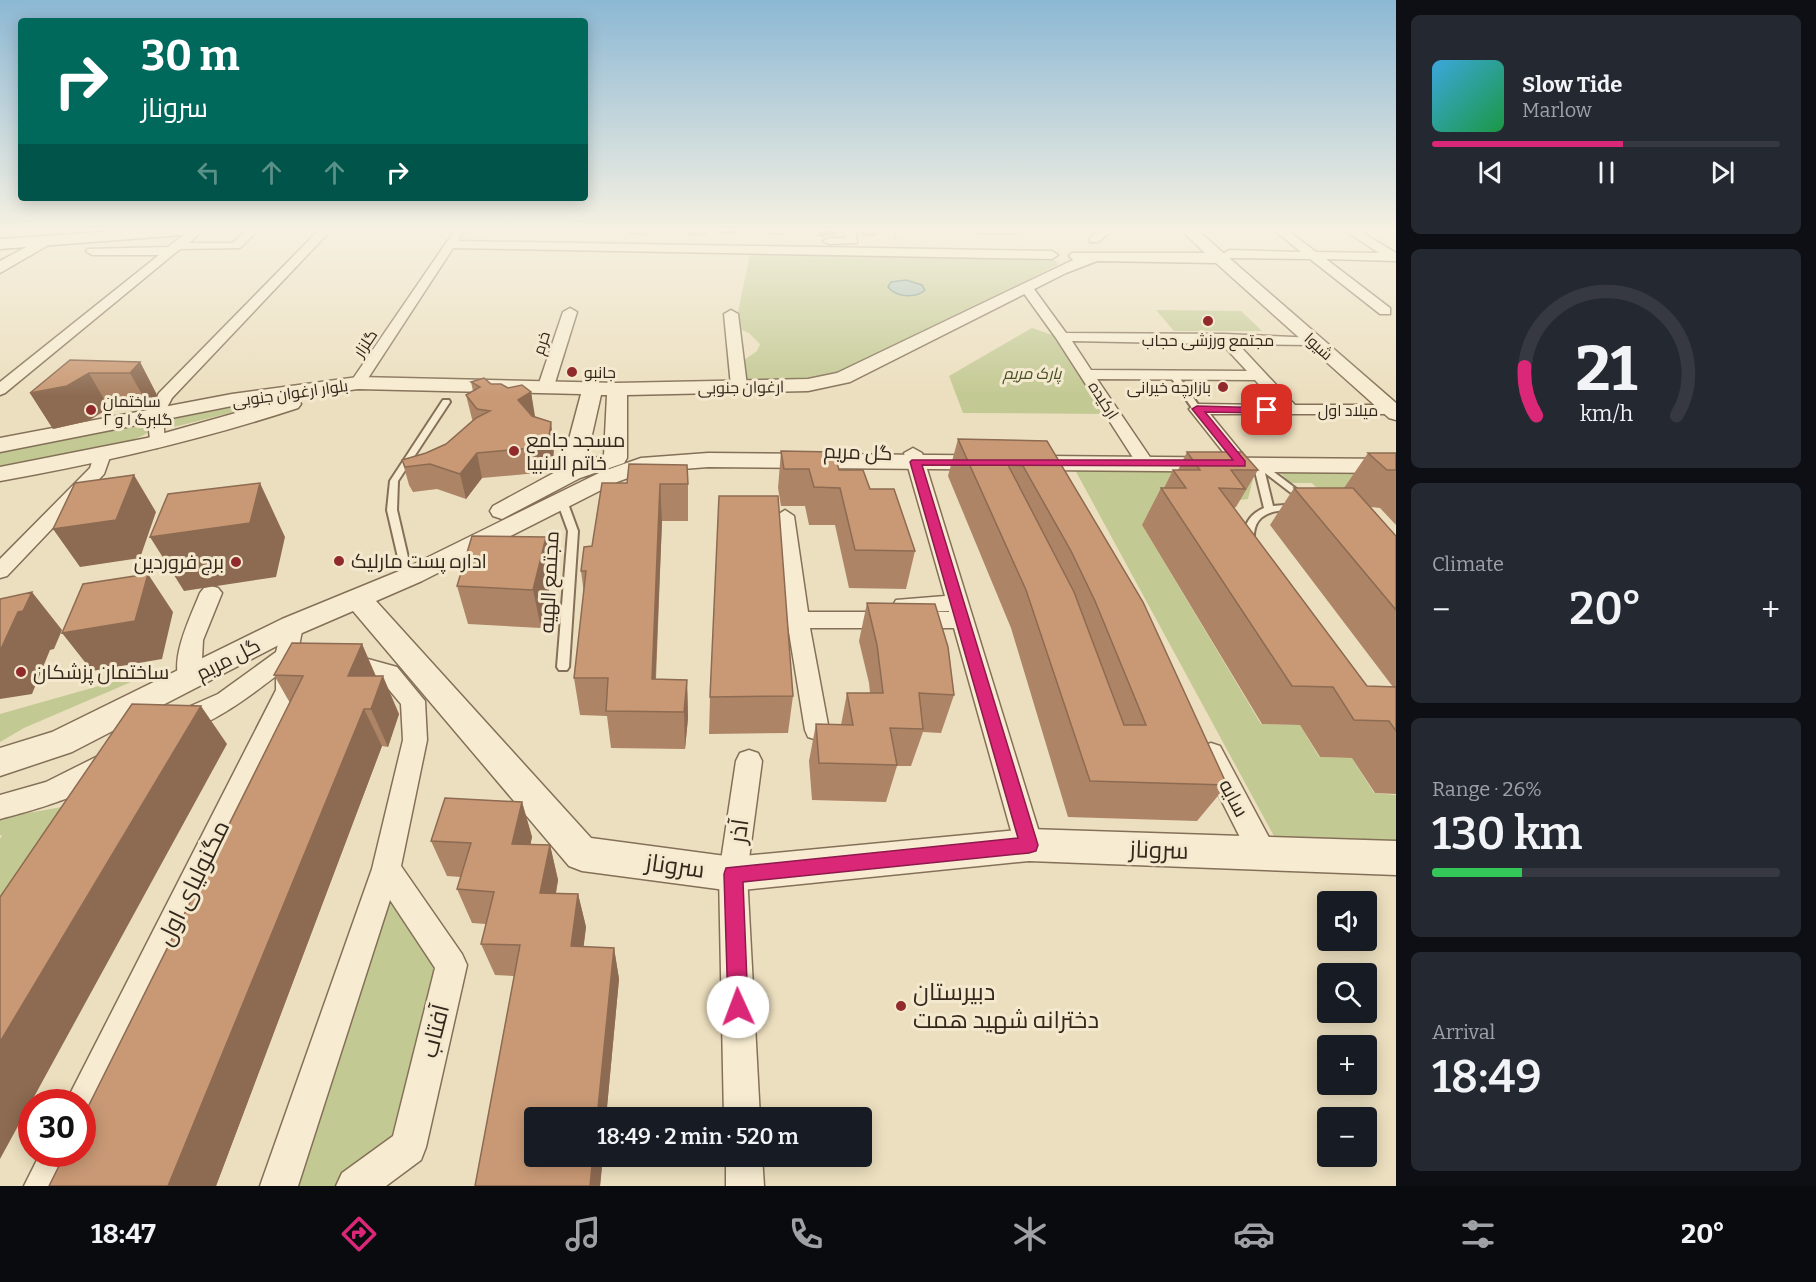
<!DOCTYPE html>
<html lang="en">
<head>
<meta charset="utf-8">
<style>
  :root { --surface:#171b24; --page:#242831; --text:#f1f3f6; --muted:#9ea1a6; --line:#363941; --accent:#db2777 }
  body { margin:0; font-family:Bitter,Cairo,serif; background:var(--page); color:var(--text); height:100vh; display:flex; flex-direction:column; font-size:22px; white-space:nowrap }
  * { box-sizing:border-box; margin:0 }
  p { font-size:20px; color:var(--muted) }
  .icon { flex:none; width:33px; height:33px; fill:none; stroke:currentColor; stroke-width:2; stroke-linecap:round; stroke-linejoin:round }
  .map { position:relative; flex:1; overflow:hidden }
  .sheet { display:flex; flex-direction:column; gap:15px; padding:15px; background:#0d0f14; width:420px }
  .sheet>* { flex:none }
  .guide { position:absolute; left:18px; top:18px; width:570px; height:183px; border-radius:6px; box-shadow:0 3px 15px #0003; background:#00695c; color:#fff; overflow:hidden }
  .buttons { position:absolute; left:1317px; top:891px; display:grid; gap:12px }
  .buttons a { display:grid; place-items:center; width:60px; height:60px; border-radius:6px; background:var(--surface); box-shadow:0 3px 15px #0003; font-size:30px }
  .speed { position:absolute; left:18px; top:1089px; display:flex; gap:12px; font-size:30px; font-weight:700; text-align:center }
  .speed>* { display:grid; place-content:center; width:78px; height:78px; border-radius:50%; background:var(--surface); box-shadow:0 3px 15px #0003; line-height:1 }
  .speed .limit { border:9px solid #d22; background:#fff; color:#111 }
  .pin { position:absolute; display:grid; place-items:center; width:51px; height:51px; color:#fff; margin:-26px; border-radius:12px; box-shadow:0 3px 9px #0006 }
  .me { position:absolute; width:66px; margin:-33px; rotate:358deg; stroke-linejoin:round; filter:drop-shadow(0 0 4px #0008) }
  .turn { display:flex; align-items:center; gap:21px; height:126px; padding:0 24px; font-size:27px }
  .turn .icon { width:78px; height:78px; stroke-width:2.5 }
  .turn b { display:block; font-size:42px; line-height:51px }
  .lanes { display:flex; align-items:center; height:57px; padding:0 24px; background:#0003; justify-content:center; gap:30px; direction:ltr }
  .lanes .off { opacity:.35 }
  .big { font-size:45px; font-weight:600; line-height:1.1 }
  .sheet .card { flex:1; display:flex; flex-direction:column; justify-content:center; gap:9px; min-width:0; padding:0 21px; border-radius:9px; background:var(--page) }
  .sheet .dial { align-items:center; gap:0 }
  .dial svg { height:156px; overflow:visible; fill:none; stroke:var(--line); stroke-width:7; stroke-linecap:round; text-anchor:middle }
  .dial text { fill:var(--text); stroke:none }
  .song { display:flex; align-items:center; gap:18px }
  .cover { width:72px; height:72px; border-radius:9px; background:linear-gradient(135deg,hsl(200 70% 55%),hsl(140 70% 35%)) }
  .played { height:6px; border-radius:3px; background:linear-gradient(90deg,var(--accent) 55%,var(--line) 55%) }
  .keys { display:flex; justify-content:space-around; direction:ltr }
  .heat { display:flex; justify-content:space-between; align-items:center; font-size:33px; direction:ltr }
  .charge { height:9px; border-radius:4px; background:linear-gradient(90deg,#34c759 26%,var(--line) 0) }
  .trip { position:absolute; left:524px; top:1107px; width:348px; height:60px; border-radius:6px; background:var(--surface); box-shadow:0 3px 15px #0003; font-weight:600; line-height:60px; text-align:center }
  .tab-bar { display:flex; height:96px; justify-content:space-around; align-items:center; background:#090b0e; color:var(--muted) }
  .tab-bar .icon { width:42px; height:42px }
  .tab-bar .active { color:var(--accent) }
  .tab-bar b { font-size:27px; color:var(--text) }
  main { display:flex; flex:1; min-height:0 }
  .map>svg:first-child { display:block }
</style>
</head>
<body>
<main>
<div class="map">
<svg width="1396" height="1186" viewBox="0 0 1396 1186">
  <rect width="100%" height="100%" fill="#ecdfbf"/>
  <path fill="#c3c993" d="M750 254 1042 257 1053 259 1059 264 962 314 827 379 738 382 740 363 757 351 760 344 749 333 735 327Z
    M1156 310 1241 311 1262 331H1174Z
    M1032 328 1061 338 1111 414 963 413 949 376Z
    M281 398 270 403 170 428 168 425 172 419Z
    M144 421 150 423 152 428C142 447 27 463 0 468V450Z
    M1074 468 1247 470 1253 479 1248 499 1232 501 1166 525H1142L1261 724 1300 725 1319 757 1352 758 1374 793 1396 795V840L1275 838Z
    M1279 471 1396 472 1334 507 1312 483H1290Z
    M166 667 24 728 0 742V714Z
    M62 807 0 898V839L2 835H0V818Z
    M387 904 401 905 428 945 434 971 389 1146 339 1186H295Z"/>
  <path fill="#a2beb6" stroke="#6a8b83" stroke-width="1.5" d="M906 280 922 285 925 290C915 299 896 297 888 287L891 282Z"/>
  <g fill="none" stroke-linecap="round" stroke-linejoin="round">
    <defs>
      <path id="service" d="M1169 371H1175L1201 409 1200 411H1194L1168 373Z
        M443 400H449L450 402 398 481 397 510 410 566 405 569 400 566 387 510 390 481Z
        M1258 460 1307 497 1302 500 1299 499 1265 473 1273 506 1296 504 1301 507C1296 510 1293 510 1287 510 1264 511 1252 519 1254 543L1249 546 1244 543C1243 526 1248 515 1264 508L1253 463Z
        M562 498 567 501 578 531 569 667 567 670H559L557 667 568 531 557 501Z"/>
      <path id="minor" d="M190 230H203L189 243H233L246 230H258L240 248 180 249 5 393 0 395V382L159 255H92L86 251 88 249 168 247Z
        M319 230H331L172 398 163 415 165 443 157 448 151 447 147 415 159 393Z
        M455 230 463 233 458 241 1052 251 1058 255 1052 259 453 248 363 386H353L350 383Z
        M844 230H856L857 243 829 244 823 241 829 238H846Z
        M973 230H1024L1018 233H979Z
        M1100 230H1113L1098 242H1090V238Z
        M1274 230H1287L1316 252 1379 253 1344 230H1358L1396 253V261L1326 259 1390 308V314H1380L1310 259 1229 258 1223 254 1229 250 1301 252Z
        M1026 284 1031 285 1066 333 1224 334 1317 338V344L1312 345 1238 344 1295 405H1391L1396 406V414H1210L1250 463 1241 468 1235 467 1189 409 1197 404 1277 405 1255 380 1097 379 1154 463 1151 467H1139L1056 338 1020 288ZM1072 341 1222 344 1247 371 1091 370Z
        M570 308 577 312 554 386 551 389H541L538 386 563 312Z
        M731 310 738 314 747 386 739 391 731 386 724 314Z
        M913 448 922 453 1043 845 1039 854 1029 858 1019 854 1015 845 954 628H810L829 730 826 737 817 740 808 737 805 730 787 620 776 516 785 510 794 516 808 612H903L896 610 893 605 896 600 945 596 904 453ZM949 611V612H913Z
        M101 452 110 457 104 474 7 576 0 578V559L90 468 95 453Z
        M211 586 218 588 222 593 203 640 201 679 197 685 189 688 181 685C168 661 191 616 200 593L204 588Z
        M292 618 300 620 303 626 297 656 300 690 94 1118 82 1123V1102H66L70 1094 276 690V676C254 693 195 739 168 730L165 723 168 716 218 694 276 652 284 620Z
        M346 653 397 667 425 701 427 740 401 866 462 954 467 965 426 1147 421 1160 386 1186H336L342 1173 393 1136 435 968 390 900 298 1186H260L372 869 403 740 401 704 381 680 338 668 335 662 338 656Z
        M1211 743 1220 746 1273 845 1277 854 1273 863 1263 867 1253 863 1198 754 1202 746Z
        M749 750 758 753 762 761 747 874 760 1118H724L719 874 736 761 740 753Z
        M106 752 115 755 119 763C105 792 30 811 0 819V795L46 782Z
        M40 1154H77L62 1186H24Z
        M726 1156H762L764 1186H726Z"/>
      <path id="tertiary" d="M1181 230H1197L1396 403V420L1389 418 1216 263 1097 261 1066 273 850 382 808 391 627 395V458L624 463 580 478 502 519 493 516 490 511 493 506 561 469 581 394 358 389 291 398 298 400 301 404 298 408C201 440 101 463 0 481V467L147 438 289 398 232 406 0 452V438L232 394 358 377 617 383 808 379 837 373 1073 260 1069 256 1072 253H1205ZM601 395H607L604 455 586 461Z
        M45 237 50 238 52 241 50 244 0 273V261Z
        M708 453 1396 459V473L708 467 644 472 617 482 422 581 376 601 591 838 733 857 1029 829 1396 841V875L1029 861 733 891 582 871 569 866 353 611 302 633 72 752 0 776V748L52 732 282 619 404 569 601 472 641 458Z"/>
      <path id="secondary" d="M131 230H191L183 235 0 249V239Z"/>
    </defs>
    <use href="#service" stroke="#847058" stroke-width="4"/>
    <use href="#minor" stroke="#847058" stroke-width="3"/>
    <use href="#tertiary" stroke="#847058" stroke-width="3"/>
    <use href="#secondary" stroke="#66513b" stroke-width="3"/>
    <path stroke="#847058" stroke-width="1.5" stroke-dasharray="3 1.5" stroke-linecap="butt" d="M893 230 896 240"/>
    <use href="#service" fill="#f7ecd1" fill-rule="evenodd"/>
    <use href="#minor" fill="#f7ecd1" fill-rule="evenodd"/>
    <use href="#tertiary" fill="#f7ecd1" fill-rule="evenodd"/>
    <use href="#secondary" fill="#f7ecd1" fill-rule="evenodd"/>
  </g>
  <path fill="#ad8465" d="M627 230H653V232H647V236L628 234Z
    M685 230H711V231L706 232V235L690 236 686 234Z
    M766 230H786V232L783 233V235H770Z
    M814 230H836L835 234 820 237Z
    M857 230H879V234H877L876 236 863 237Z
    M70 360 140 362 158 397 149 407 109 408 88 421 53 429 30 393Z
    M471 382 491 384 531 392 534 416 554 446 553 461 537 473 482 478 466 499 437 489 413 492 409 485 402 460 426 453 446 444 473 421 472 419 466 395 473 391Z
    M958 439 1047 441 1227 785 1197 821 1068 817 1011 628 948 476Z
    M781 451 839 470 870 489 915 551 906 589 849 588 835 525H809L805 506H781L778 488Z
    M1187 452 1258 470 1236 507 1234 508 1367 686 1393 687 1270 525 1294 488H1344L1368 453H1396V525L1380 508 1371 507 1396 536V794L1375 793 1352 758 1320 757 1300 725 1262 724 1142 525 1161 488H1164L1173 470H1178Z
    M627 483 688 484V521H662L656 679 687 680 688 718 685 749 611 748 607 716 580 715 574 678 584 594 581 571 592 546Z
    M552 575 541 628 468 624 457 586Z
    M867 603 954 695 941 733 923 732 911 766H897L886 802 812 800 809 761 816 724 841 725 847 693H870L869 683 859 641Z
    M362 644 376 676 399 714 388 747 382 746 216 1186H49L290 703 274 675Z
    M793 696 788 733 709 734 710 697Z
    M445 798 522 802 532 837 530 845H550L558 880 556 893 578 894 586 927 583 947 614 948 619 979 606 1118H534V1156H603L600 1186H475L514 976 495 975 481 944 486 924 472 923 457 889 461 877 447 876 431 841Z"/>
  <path fill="#8d6b52" d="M721 230H738V233L721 235Z
    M820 230H836L835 234 820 237Z
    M140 362 158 397 149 407 130 373Z
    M89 373 109 408 88 421 53 429 30 393Z
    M531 392 535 416 522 424 518 400Z
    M551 422 554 446 553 461 537 473 533 448Z
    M477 453 482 478 466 499 460 474Z
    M134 475 156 512 140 558 80 567 53 529Z
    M260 483 285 537 276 577 184 591 150 537Z
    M660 484 662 521 654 712 652 679Z
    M546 537 552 575 541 628 533 590Z
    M148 574 173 612 162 659 92 671 62 633Z
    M32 592 62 630 54 649 50 650 32 694 0 699V651L18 612Z
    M362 644 378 682 364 709 382 746 216 1186H168L348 676Z
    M383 676 399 714 388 747 371 709Z
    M687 680 688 718 685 749 684 712Z
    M201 706 227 744 0 1159V1042Z
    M522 802 532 837 523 879 512 844Z
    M550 845 558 880 550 926 540 893Z
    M578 894 586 927 580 977 571 946Z
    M614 948 619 979 606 1118H597Z
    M593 1156H603L600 1186H590Z"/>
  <path fill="#c99975" stroke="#8d6b52" stroke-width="1.5" fill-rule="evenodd" d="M70 360 140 362 130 373H89L67 386 30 393Z
    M484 378 491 384H501L508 388 522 385 531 392 518 400 532 416 551 422 549 437 533 448 477 453 460 474 430 464 405 467 402 460 426 453 446 444 476 418 490 411 477 409 466 395 480 387 471 382Z
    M958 439 1047 441 1143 602 1227 785 1090 781 1026 590ZM1008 465 1023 466 1071 551 1095 601 1146 725H1124L1074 592Z
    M781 451 834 452 839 470H863L870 489H894L915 551 855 550 840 488 814 487 809 469H784Z
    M1187 452H1242L1258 470H1231L1245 489 1219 488 1367 686 1396 687V731L1389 721 1354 720 1333 687 1292 686 1161 488H1186L1173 470H1200Z
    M1368 453H1396V470H1387Z
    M629 464 687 465 688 484H660L652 679 687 680 684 712 606 711 608 678H574L586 571H581L584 547 592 546 602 483H627Z
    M134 475 116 520 53 529 75 483Z
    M260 483 250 523 150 537 168 494Z
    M1294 488H1353L1396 536V610Z
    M719 496H778L793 696 710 697Z
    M472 536 546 537 533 590 457 586Z
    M148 574 135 621 62 633 83 584Z
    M32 592 23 611 18 612 0 651V599Z
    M867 603 935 604 948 647 954 695 919 693 923 729 890 728 897 765 819 763 816 724 853 725 847 693H883L877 645Z
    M292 643 362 644 348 676H383L371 709H364L168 1186H49L65 1154H82V1119L303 676 274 675Z
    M132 704 201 706 0 1042V897Z
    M445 798 522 802 512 844 550 845 540 893 578 894 571 946 614 948 597 1118H534V1156H593L590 1186H475L520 945 481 944 494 892 457 889 471 843 431 841Z"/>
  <linearGradient id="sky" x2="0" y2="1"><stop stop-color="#8cb8d4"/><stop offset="0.58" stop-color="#f6f1e2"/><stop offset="1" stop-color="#f6f1e2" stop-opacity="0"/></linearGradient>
  <rect width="1396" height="396" fill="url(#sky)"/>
  <path fill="#db2777" stroke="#8e194d" stroke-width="1.5" d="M1197 406 1271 408 1272 410 1267 413 1205 412 1245 461V466L922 465 1038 845 1036 851 1029 853 743 882 748 1007 745 1014 738 1017 731 1014 728 1007 724 874 726 868 1018 838 910 462 912 460H1233L1192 409Z"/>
  <g fill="#912a2a" stroke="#f4e9ce" stroke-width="2">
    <circle cx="1208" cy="321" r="6"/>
    <circle cx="572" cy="372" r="6"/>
    <circle cx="1223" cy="387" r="6"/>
    <circle cx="91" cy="410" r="6"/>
    <circle cx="514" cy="451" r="6"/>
    <circle cx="339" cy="561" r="6"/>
    <circle cx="236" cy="562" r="6"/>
    <circle cx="21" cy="672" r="6"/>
    <circle cx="901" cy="1006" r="6"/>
  </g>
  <g text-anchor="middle" stroke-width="6" stroke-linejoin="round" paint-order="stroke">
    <g font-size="16" fill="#34281c" stroke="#f4e9ce" text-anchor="start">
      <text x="1208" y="346" text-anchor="middle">مجتمع ورزشی حجاب</text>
      <text x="584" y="378">جانبو</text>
      <text x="1211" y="393" text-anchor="end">بازارچه خیرانی</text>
      <text x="103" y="407">ساختمان<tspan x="103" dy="18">گلبرگ ۱ و ۲</tspan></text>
    </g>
    <g font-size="16" fill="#34281c" stroke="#f4e9ce">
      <text transform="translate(365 343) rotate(-56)" y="6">گلزار</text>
      <text transform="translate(541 343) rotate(-72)" y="6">خرم</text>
      <text transform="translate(1319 346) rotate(42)" y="6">شیوا</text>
      <text transform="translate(741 387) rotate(-1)" y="6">ارغوان جنوبی</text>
      <text transform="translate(290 393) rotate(-8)" y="6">بلوار ارغوان جنوبی</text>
      <text transform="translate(1104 400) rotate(57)" y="6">ارکیده</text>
      <text x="1348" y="416">میلاد اول</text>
    </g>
    <g font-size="16" font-style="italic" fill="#445023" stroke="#f4e9ce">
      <text x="1032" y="379">پارک مریم</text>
    </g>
    <g font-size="20" fill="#34281c" stroke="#f4e9ce" text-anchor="start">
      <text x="526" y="447">مسجد جامع<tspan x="526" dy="23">خاتم الانبیا</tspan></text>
      <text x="351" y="568">اداره پست مارلیک</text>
      <text x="224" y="569" text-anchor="end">برج فروردین</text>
      <text x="33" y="679">ساختمان پزشکان</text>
    </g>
    <g font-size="20" fill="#34281c" stroke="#f4e9ce">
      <text transform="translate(858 452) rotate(2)" y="7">گل مریم</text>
      <text transform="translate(549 582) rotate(-87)" y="7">مجتمع الهیه</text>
      <text transform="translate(228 659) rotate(-27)" y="7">گل مریم</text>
      <text transform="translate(1234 798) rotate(62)" y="7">سایه</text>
    </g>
    <g font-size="24" fill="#34281c" stroke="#f4e9ce">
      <text transform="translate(739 831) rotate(-82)" y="8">آذر</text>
      <text transform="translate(1159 850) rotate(2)" y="8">سروناز</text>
      <text transform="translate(675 866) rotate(8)" y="8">سروناز</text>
      <text transform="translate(193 883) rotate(-64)" y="8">مگنولیای اول</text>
      <text transform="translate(435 1031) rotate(-76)" y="8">آفتاب</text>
    </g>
    <g font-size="24" fill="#34281c" stroke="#f4e9ce" text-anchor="start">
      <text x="913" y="1000">دبیرستان<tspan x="913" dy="28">دخترانه شهید همت</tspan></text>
    </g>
  </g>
</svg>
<div class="buttons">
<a><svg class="icon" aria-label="sound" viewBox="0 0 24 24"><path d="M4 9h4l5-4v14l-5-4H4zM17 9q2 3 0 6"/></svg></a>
<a><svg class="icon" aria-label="search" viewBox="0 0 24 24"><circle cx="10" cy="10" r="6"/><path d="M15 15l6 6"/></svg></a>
<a>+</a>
<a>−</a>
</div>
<div class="speed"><div class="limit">30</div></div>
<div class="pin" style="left:1267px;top:410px;background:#d93025"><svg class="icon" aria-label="arrive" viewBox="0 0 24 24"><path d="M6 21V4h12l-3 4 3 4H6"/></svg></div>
<svg class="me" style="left:738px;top:1007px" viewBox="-20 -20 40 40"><circle r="19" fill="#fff"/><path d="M0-13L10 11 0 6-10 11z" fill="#db2777"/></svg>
<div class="trip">18:49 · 2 min · 520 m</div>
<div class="guide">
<div class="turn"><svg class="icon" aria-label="right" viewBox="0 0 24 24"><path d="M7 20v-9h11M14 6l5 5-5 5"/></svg><div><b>30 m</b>سروناز</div></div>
<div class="lanes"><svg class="icon off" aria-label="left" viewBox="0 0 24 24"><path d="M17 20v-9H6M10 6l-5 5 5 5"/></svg><svg class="icon off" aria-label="ahead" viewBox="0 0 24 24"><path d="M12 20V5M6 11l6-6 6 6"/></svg><svg class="icon off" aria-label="ahead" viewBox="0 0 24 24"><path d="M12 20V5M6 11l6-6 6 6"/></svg><svg class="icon" aria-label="right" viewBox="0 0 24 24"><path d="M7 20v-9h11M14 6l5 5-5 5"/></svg></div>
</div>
</div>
<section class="sheet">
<div class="card">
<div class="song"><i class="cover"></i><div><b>Slow Tide</b><p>Marlow</p></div></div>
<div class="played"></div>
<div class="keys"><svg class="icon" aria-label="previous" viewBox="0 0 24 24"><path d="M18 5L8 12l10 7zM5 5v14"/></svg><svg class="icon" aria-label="pause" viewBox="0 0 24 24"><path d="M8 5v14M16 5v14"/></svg><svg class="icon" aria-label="next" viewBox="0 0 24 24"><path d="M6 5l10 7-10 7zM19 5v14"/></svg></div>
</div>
<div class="card dial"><svg viewBox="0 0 100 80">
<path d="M14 69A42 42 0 1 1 86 69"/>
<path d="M14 69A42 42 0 0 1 8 44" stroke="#db2777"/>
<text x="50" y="56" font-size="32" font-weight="700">21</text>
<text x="50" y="72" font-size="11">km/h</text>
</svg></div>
<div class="card"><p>Climate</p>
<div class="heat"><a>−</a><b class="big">20°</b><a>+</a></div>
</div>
<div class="card"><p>Range · 26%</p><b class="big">130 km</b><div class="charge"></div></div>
<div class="card"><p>Arrival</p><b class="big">18:49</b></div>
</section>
</main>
<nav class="tab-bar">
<b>18:47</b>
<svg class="icon active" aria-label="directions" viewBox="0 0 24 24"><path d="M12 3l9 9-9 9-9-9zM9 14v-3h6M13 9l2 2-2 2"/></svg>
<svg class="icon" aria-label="music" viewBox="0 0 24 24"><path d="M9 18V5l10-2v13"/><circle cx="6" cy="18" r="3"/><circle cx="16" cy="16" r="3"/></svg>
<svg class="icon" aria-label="phone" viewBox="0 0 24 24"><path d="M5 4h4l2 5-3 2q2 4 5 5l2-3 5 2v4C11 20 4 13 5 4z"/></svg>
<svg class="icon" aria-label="climate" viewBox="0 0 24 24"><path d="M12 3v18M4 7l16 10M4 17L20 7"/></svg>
<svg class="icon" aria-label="car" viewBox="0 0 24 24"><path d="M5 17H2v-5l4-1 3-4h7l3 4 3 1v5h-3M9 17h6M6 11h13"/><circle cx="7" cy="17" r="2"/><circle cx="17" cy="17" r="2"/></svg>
<svg class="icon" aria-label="filters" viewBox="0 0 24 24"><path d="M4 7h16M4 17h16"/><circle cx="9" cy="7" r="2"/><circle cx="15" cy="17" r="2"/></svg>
<b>20°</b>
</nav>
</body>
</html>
